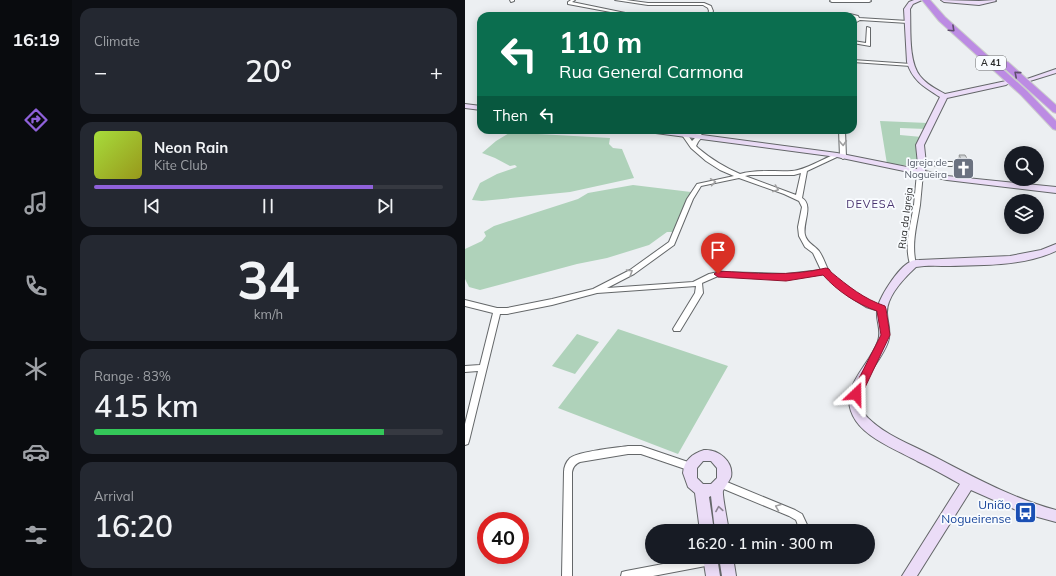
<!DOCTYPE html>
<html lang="en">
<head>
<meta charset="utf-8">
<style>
  :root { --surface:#171b24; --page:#242831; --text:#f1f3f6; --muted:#9ea1a6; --line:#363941; --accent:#8f61da }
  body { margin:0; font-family:Mulish,sans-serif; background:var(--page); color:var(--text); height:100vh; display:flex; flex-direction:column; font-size:15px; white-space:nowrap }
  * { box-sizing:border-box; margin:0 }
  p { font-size:13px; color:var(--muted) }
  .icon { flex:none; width:22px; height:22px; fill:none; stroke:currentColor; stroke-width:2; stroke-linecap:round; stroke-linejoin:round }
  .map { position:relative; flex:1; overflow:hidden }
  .drawer { display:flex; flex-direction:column; gap:8px; padding:8px; background:#0d0f14; width:393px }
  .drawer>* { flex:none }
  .top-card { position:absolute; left:12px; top:12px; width:380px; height:122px; border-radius:12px; box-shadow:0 2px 10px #0003; background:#0b6e4f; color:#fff; overflow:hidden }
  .buttons { position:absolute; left:539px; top:146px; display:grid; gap:8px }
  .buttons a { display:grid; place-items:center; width:40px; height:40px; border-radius:50%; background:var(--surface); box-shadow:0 2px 10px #0003; font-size:20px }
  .speed { position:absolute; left:12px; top:512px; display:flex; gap:8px; font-size:20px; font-weight:700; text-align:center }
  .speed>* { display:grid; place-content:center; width:52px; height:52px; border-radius:50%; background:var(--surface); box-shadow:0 2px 10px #0003; line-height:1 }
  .speed .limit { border:6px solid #d22; background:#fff; color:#111 }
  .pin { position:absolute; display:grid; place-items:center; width:34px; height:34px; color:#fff; margin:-41px -17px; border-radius:50% 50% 50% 0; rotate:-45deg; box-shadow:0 0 4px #0007 }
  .pin .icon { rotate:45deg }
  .me { position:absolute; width:44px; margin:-22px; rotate:23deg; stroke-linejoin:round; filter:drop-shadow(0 0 3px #0008) }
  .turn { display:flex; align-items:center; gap:14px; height:84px; padding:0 16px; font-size:18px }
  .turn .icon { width:52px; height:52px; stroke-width:2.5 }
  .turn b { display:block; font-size:28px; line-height:34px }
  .then { display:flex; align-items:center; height:38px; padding:0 16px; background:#0003; gap:8px; font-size:15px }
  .big { font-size:30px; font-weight:600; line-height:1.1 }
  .drawer .card { flex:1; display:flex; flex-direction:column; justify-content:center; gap:6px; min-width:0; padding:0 14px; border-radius:12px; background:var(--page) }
  .drawer .dial { align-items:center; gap:0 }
  .dial b { font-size:52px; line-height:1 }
  .song { display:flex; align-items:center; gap:12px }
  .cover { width:48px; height:48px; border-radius:6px; background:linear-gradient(135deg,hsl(80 70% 55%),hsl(60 70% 35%)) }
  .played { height:4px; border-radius:2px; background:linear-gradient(90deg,var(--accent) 80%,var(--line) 80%) }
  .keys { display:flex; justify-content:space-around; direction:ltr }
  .heat { display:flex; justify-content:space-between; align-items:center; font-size:22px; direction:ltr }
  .charge { height:6px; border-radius:3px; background:linear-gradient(90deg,#34c759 83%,var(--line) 0) }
  .trip { position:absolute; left:180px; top:524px; width:230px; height:40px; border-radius:20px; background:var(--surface); box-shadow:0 2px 10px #0003; font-weight:600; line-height:40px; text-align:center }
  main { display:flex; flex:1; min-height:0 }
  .menu { display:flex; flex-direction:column; width:72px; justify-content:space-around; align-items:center; background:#090b0e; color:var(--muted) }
  .menu .icon { width:28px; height:28px }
  .menu .current { color:var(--accent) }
  .menu b { font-size:18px; color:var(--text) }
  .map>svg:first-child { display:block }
</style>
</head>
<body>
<main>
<nav class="menu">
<b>16:19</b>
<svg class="icon current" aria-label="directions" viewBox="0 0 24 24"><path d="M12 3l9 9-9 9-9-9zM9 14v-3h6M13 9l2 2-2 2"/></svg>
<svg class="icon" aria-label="music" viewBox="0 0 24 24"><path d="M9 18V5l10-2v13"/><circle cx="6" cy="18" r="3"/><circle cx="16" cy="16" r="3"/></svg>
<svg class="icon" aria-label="phone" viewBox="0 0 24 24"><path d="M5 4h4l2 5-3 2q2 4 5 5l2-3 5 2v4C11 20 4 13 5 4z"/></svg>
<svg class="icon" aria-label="climate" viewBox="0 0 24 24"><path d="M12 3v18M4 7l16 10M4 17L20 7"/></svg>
<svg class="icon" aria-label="car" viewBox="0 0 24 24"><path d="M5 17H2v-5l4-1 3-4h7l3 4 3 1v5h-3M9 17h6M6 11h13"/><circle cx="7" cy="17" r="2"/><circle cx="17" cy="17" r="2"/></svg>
<svg class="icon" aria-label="filters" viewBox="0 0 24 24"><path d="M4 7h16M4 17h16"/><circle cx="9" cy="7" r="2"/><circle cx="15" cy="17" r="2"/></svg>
</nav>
<section class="drawer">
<div class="card"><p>Climate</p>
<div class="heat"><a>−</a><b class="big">20°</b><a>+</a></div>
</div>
<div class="card">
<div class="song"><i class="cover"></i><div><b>Neon Rain</b><p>Kite Club</p></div></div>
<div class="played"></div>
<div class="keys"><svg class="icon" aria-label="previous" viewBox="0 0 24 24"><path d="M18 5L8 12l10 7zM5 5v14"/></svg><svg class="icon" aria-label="pause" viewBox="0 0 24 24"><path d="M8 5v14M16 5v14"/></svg><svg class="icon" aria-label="next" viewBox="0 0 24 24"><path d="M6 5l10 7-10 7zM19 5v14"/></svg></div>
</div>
<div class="card dial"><b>34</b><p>km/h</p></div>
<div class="card"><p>Range · 83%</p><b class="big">415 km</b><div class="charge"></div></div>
<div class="card"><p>Arrival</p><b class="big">16:20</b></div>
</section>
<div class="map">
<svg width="591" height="576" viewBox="0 0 591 576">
  <rect width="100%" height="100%" fill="#eceff2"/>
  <path fill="#afd2ba" d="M415 121 463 123 461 129 435 128V135L457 137 453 166 422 164Z
    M49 130H70L73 134 145 138 144 144 148 148 157 149 169 178 105 192 17 201 7 200 15 183 32 174 52 167 50 165 45 166 30 158 17 153 31 141Z
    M168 185 226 192 209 232H202L184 245 142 258 112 264 15 290 4 287 0 279V249L17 241 21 236 19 232 29 226 113 199 123 193Z
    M153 329 263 366 213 454 93 408Z
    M112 334 134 342 110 374 87 366Z"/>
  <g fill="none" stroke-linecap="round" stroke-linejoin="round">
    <defs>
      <path id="street" d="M45 0H49V1L46 2Z
        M106 0H110L107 2 170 15 167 16 103 4V2Z
        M150 0H161L183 3H239L246 6 248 11 246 16H242L244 11 243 8 238 5H183Z
        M366 0H405L406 1 404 2H367L365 1Z
        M385 14 393 16 394 18 443 21 445 22 443 23 395 20 388 24V21L391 20 388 16H376Z
        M402 27 405 28V46L388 43V41L401 43Z
        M388 60 446 64 448 65 446 66 388 62Z
        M229 130H235L237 137 233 142 231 146 233 148C246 159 259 167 275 174 292 169 309 172 327 171 340 170 358 159 370 154H374V156L342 171 337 198C349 205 337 224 340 235 342 243 349 245 354 251 359 258 361 267 365 273 367 276 372 278 375 281 389 292 402 302 420 307L421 309 420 311 417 312 401 307 385 297 359 274 321 279 253 276 237 283 238 293 215 331H209L208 329 230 293 231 286 132 293 87 305 42 314H35L4 441 3 444 0 445V424L13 371 0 372V366L15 365 28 313 0 306V300L32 308H42L87 299 128 289 165 270 204 242 222 199 232 184 269 176 255 170 241 161 226 148 217 135 218 134H222L227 141 231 137ZM336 173 331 195 280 176 285 175H329ZM274 178 319 194 334 201 337 207 333 227 334 236 340 247 348 253 356 270 321 274 253 272 244 274 228 282 142 288 169 274 209 245 228 199 236 186Z
        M374 130H380L381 157 378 159 375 157Z
        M457 162H487L490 164 487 166 455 165V163Z
        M455 171 458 173C457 184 456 194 455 205 452 224 446 244 451 264L448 266 445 264C439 244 446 224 449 205 450 194 451 184 452 173Z
        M163 446H176L229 464 230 467 229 470 226 471 176 454H163L115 462C110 464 108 467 107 472V576H97L99 472C99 467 101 462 105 458 115 451 150 448 163 446Z
        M257 480 330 510 337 514 345 531H335L331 520 324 516 254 487 252 484 254 481Z
        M235 557H250L251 560 250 564 246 565 188 576H156L157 572 161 571Z"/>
      <path id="secondary" d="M449 0H457L448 4 445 9C446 28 443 61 455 76 461 84 471 89 480 94L541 81 544 83 541 85 482 98 459 145 461 164 460 171 482 176 591 187V193L482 180 372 157 183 132 179 130H200L372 153 452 169 453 164 451 145 475 97C459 87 447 80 442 62L439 9 444 2Z
        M476 0 514 1 530 0 531 1 514 5 479 2Z
        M591 69V73L565 81 562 79Z
        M0 104 16 106V110L0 108Z
        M591 244V251C559 266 520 265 485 266 474 266 462 265 451 267 440 277 422 296 422 312 422 323 427 331 423 342 416 362 395 379 396 402 396 408 399 414 403 418 420 435 445 444 466 455 507 476 546 498 591 510V522L558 513 506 490 452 576H437L495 484C481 476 467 468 452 461 434 451 403 439 391 421 370 389 403 369 413 341 417 330 411 322 412 312 412 299 434 267 445 262 448 260 451 260 454 260L545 256 576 250Z
        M239 450C253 449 269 461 266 477 264 482 260 486 258 491 257 494 263 525 264 531H250L246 496 244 497 249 531H235L230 493 223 487 218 473C219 460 227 454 239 450ZM238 461H246L252 468V478L246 484H238L232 478V468Z
        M238 557H252L255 576H241Z
        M254 557H268L271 576H257Z"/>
      <path id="highway" d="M457 0H465L480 17 562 91 591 121V130L588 129 556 95 474 21Z
        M540 61 543 62 591 105V113L588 112 537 66 536 64Z"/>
    </defs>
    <use href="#street" stroke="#646769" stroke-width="2"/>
    <use href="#secondary" stroke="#646769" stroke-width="2"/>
    <use href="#highway" stroke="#cccdcd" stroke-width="2"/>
    <use href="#street" fill="#fff" fill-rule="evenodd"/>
    <use href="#secondary" fill="#ebdcf7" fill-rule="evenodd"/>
    <use href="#highway" fill="#bc8be3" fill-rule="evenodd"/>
  </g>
  <path fill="#b0b3b5" d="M494 155 506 165 504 173 498 174 492 163Z"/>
  <path fill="#cdd0d2" stroke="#909293" d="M494 155H500L506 165 500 166Z"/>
  <defs><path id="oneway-chevron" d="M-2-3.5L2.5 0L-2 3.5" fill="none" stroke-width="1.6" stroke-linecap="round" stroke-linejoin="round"/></defs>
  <g stroke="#5e4e6d">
    <use href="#oneway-chevron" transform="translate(487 29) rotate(43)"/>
    <use href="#oneway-chevron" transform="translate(552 74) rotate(-139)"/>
  </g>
  <g stroke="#a0a0a1">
    <use href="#oneway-chevron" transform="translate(378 143) rotate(87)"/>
    <use href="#oneway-chevron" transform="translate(248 182) rotate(-8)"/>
    <use href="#oneway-chevron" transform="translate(311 189) rotate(20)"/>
    <use href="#oneway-chevron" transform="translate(165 272) rotate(-32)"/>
    <use href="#oneway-chevron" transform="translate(313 507) rotate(-158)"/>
  </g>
  <use stroke="#8c8492" href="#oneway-chevron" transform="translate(254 509) rotate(-99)"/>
  <path fill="#e11d48" stroke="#92132f" d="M361 268 364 269 366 272C383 286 399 299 420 306L421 309 425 335 395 398 391 399 387 398 386 394 416 335 412 311C392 304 372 291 358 275L321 281 253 277 249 274 253 271C289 273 325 277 361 268Z"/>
  <defs>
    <symbol id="church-square" viewBox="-11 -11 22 22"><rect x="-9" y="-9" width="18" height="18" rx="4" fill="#6b7280" stroke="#f9fcff"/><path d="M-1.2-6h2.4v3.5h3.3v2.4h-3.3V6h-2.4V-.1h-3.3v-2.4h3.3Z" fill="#fff"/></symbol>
    <symbol id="bus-square" viewBox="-11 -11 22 22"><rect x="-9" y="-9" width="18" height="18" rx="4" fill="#1a4fb4" stroke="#f9fcff"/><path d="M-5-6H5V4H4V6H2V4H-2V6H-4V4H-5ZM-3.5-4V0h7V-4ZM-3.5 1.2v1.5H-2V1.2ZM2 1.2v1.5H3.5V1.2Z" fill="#fff"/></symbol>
  </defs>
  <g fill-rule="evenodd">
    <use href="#church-square" x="486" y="156" width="25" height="25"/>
    <use href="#bus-square" x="548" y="500" width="25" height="25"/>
  </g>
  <g text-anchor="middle" stroke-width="3.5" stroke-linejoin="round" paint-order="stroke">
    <rect fill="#f9fcff" stroke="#6a6b6d" stroke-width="1" x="511" y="56" width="30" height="14" rx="3"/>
    <g font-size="9" font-weight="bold" fill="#2c2d2e">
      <text x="526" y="66">A 41</text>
    </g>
    <g font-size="10" fill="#5b616d" stroke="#f9fcff" text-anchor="end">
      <text x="482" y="166">Igreja de<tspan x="482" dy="12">Nogueira</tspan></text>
    </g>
    <g font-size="10" fill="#2c2d2e" stroke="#f9fcff">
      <text transform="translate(440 218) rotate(-83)" y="4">Rua da Igreja</text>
    </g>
    <g font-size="11" letter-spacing="1" fill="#49336f" stroke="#f9fcff">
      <text x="406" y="208">DEVESA</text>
    </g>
    <g font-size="12" fill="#164399" stroke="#f9fcff" text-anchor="end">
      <text x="546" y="509">União<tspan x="546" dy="14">Nogueirense</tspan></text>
    </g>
  </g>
</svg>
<div class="buttons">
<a><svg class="icon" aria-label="search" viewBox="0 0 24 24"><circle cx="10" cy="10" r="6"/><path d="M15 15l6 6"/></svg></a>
<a><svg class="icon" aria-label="layers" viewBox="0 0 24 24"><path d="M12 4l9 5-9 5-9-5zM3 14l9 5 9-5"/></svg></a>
</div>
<div class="speed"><div class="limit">40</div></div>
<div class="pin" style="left:253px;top:274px;background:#d93025"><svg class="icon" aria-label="arrive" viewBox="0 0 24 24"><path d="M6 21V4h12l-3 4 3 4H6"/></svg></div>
<svg class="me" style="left:391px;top:394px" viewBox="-20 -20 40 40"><path d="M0-17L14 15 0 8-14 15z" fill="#e11d48" stroke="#fff" stroke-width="4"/></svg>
<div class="trip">16:20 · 1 min · 300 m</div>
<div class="top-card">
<div class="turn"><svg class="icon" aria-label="left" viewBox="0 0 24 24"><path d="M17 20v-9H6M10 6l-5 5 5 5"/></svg><div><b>110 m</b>Rua General Carmona</div></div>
<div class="then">Then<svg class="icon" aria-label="left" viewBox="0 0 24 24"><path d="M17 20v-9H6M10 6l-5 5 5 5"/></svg></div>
</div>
</div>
</main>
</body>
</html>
